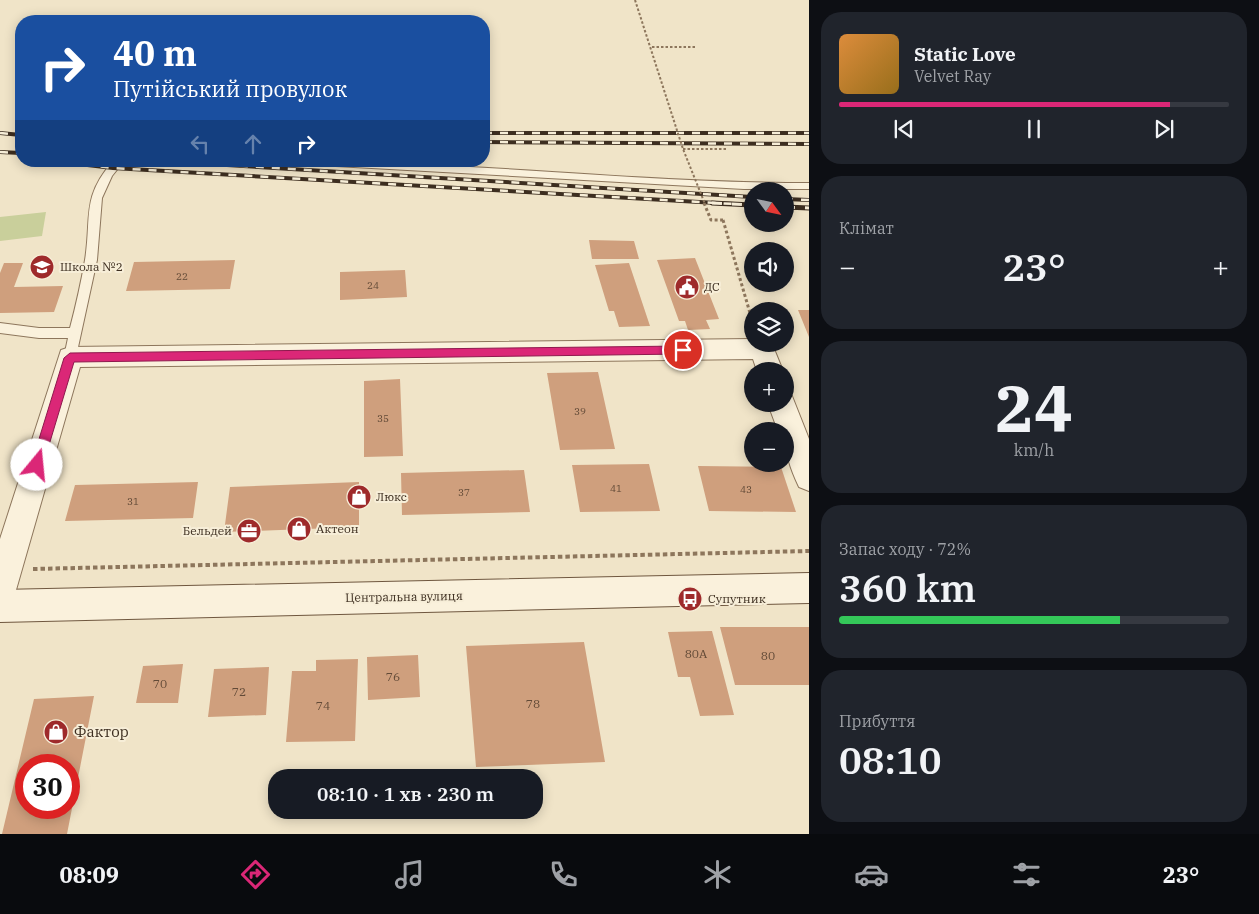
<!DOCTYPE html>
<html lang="uk">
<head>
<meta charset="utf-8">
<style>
  :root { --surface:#171b24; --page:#20242c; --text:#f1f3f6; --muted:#9ea1a6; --line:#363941; --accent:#db2777 }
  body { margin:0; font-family:"IBM Plex Serif",serif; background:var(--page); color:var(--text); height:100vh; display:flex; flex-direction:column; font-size:19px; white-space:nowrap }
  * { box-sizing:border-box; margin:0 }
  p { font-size:16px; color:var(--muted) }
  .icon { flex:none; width:28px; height:28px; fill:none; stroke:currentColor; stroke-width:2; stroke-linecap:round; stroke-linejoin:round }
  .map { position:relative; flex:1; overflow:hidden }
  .drawer { display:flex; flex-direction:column; gap:12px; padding:12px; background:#0d0f14; width:450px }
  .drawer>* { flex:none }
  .banner { position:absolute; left:15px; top:15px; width:475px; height:152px; border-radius:20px; box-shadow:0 2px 12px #0003; background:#1a4fa0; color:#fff; overflow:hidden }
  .needle { width:32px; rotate:123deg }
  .controls { position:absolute; left:744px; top:182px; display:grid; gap:10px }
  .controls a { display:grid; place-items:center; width:50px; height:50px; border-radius:50%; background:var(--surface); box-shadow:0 2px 12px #0003; font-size:25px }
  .speed { position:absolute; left:15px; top:754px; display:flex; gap:10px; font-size:25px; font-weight:700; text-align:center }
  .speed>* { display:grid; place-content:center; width:65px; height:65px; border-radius:50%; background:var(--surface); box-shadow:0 2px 12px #0003; line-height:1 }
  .speed .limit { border:8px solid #d22; background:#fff; color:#111 }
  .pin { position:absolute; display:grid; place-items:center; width:42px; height:42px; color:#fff; margin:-21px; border:2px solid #fff; border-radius:50%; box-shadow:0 1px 5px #0007 }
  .me { position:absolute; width:55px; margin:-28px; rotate:17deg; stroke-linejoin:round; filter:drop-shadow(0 0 4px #0008) }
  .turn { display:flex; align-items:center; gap:18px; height:105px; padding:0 15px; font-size:22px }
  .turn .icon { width:65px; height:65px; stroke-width:2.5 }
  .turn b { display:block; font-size:35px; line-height:42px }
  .lanes { display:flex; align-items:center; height:48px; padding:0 15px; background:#0003; justify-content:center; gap:25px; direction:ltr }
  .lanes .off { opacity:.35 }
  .big { font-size:38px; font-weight:600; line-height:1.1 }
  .drawer .widget { flex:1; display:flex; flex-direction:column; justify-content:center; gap:8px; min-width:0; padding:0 18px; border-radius:20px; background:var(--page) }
  .drawer .dial { align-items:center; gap:0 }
  .dial b { font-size:65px; line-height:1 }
  .song { display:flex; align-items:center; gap:15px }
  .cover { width:60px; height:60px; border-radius:8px; background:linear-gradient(135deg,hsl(30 70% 55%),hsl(40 70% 35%)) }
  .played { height:5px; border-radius:2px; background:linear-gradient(90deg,var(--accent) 85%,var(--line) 85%) }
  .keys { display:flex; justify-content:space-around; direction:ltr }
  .heat { display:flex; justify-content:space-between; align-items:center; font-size:28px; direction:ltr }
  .charge { height:8px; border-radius:4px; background:linear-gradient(90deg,#34c759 72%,var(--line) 0) }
  .trip { position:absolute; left:268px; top:769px; width:275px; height:50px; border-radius:20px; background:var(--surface); box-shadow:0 2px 12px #0003; font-weight:600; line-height:50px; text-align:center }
  .tab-bar { display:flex; height:80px; justify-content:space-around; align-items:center; background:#090b0e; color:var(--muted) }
  .tab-bar .icon { width:35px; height:35px }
  .tab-bar .active { color:var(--accent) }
  .tab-bar b { font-size:22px; color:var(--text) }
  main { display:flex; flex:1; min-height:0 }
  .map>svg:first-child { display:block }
</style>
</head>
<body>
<main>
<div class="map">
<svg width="809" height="834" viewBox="0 0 809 834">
  <rect width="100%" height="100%" fill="#f0e4c8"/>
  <path fill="#c9cf9b" d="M46 212 42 236 0 241V217Z"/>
  <path fill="#cf9f7d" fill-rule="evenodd" d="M589 240 634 241 639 259H592Z
    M695 258 719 319 706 320 710 329 688 330 685 321H679L657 260Z
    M235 260 230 289 126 291 134 262Z
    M4 263H23L14 287 63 286 54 312 0 313V273Z
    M629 263 650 326 619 327 614 311H609L595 265Z
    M405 270 407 297 340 300V272Z
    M798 310H809V337Z
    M598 372 615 449 560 450 547 373Z
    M400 379 403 456 364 457V381Z
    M649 464 660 511 580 512 572 465Z
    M698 466 781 467 796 512 709 511Z
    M524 470 530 512 402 515 401 473Z
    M198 482 193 518 65 521 75 485Z
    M359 482V527L224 532 230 487Z
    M720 627H809V685H735Z
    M712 631 734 715 700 716 690 677H678L668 632Z
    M584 642 605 762 476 767 466 646Z
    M418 655 420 697 368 700 367 657Z
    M358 659 355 741 286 742 292 671H316V660Z
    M183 664 178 703H136L143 666Z
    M269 667 266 715 208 717 214 669Z
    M94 696 67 834H2L34 699ZM26 765H69V808H26Z"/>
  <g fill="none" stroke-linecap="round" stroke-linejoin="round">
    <defs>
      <path id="lane" d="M113 161H124L112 176 102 198 97 260 75 361H65L64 357 68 338H39L0 333V323L39 328H70C76 305 81 283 85 260 92 216 81 198 113 161Z
        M295 161C467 161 637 183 809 183V189H744L300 164Z"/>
      <path id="street" d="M752 339V344H772L783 371H757L753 359 80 367 16 590 11 601 0 606V539L61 350 70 347Z
        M785 394 792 396 809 439V491L799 487C790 468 785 453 785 431H778L768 404H785Z"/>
      <path id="secondary" d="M809 573V603L0 622V590Z"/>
    </defs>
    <use href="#lane" stroke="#8d765c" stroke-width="2"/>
    <use href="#street" stroke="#8d765c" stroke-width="2"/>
    <use href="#secondary" stroke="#6f573f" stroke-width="2"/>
    <path stroke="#8d765c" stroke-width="2" stroke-dasharray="2.5 2" stroke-linecap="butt" d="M652 47H697
      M683 149H727"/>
    <path stroke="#8d765c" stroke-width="3" stroke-dasharray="3 2.5" stroke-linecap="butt" d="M723 220 752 320"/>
    <path stroke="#8d765c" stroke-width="4" stroke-dasharray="4.5 3" stroke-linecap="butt" d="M33 569 809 551"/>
    <use href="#lane" fill="#faf1dc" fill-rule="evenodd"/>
    <use href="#street" fill="#faf1dc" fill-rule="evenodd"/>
    <use href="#secondary" fill="#faf1dc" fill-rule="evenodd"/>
    <defs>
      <path id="rail-far1" d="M0 133 21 135
        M484 133H809
        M484 142 809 144
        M0 152 21 153
        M53 161 113 168 734 204
        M160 161 752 197
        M785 199 809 200"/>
      <path id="rail" d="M712 203 752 205
        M785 207 809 208"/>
    </defs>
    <use href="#rail-far1" stroke="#3d2e20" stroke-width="4"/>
    <use href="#rail" stroke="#3d2e20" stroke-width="5"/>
    <use href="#rail-far1" stroke="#f7eed8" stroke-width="2.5" stroke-dasharray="8" stroke-linecap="butt"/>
    <use href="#rail" stroke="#f7eed8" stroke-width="3" stroke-dasharray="10" stroke-linecap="butt"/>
    <path stroke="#8d765c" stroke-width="2" stroke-dasharray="2.5 2" stroke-linecap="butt" d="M635 0 683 149 705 204"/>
    <path stroke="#8d765c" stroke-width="3" stroke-dasharray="3 2.5" stroke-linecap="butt" d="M704 203 711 220H723"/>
  </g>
  <path fill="#db2777" stroke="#8e194d" d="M683 346 688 350 683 354 74 362 43 465 42 469 37 470 33 469 31 465 64 358 70 353Z"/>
  <defs>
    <symbol id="school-disc" viewBox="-11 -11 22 22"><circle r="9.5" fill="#9e2a2b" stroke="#f7eed8"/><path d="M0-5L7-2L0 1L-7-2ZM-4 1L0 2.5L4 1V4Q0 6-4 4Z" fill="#fff"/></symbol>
    <symbol id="civic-disc" viewBox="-11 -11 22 22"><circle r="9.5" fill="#9e2a2b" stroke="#f7eed8"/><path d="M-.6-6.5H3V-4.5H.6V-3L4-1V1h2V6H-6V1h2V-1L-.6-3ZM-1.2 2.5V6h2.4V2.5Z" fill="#fff"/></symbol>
    <symbol id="shop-disc" viewBox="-11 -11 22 22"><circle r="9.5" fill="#9e2a2b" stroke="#f7eed8"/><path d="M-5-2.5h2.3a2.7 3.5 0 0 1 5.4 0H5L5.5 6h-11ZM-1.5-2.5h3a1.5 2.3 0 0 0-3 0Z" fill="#fff"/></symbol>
    <symbol id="office-disc" viewBox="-11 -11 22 22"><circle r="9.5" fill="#9e2a2b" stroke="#f7eed8"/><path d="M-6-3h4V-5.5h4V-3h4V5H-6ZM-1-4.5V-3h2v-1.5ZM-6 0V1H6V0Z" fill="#fff"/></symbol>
    <symbol id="bus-disc" viewBox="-11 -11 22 22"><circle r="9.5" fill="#9e2a2b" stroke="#f7eed8"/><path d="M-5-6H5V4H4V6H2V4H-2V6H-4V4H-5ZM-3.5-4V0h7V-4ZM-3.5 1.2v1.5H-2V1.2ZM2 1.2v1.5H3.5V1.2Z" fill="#fff"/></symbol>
  </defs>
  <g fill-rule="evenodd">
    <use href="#school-disc" x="28" y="253" width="28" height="28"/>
    <use href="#civic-disc" x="673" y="273" width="28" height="28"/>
    <use href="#shop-disc" x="345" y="483" width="28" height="28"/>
    <use href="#shop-disc" x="285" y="515" width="28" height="28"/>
    <use href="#office-disc" x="235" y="517" width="28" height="28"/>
    <use href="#bus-disc" x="676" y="585" width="28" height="28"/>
    <use href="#shop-disc" x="42" y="718" width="28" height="28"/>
  </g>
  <g text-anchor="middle" stroke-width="4" stroke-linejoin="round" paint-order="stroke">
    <g font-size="10" fill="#624a37">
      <text x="182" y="280">22</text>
      <text x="373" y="289">24</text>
      <text x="580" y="415">39</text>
      <text x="383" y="422">35</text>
      <text x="616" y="492">41</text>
      <text x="746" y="493">43</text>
      <text x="464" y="496">37</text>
      <text x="133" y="505">31</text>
    </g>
    <g font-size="12" fill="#3d2e20" stroke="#f7eed8" text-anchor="start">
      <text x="60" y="271">Школа №2</text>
      <text x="704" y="291">ДС</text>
      <text x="376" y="501">Люкс</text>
      <text x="316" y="533">Актеон</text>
      <text x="232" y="535" text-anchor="end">Бельдей</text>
      <text x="708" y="603">Супутник</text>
    </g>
    <g font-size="12" fill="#3d2e20" stroke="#f7eed8">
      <text transform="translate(404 597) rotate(-1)" y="4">Центральна вулиця</text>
    </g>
    <g font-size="12" fill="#624a37">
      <text x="696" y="658">80А</text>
      <text x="768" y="660">80</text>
      <text x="393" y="681">76</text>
      <text x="160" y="688">70</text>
      <text x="239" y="696">72</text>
      <text x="533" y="708">78</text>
      <text x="323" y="710">74</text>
    </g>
    <g font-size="15" fill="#3d2e20" stroke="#f7eed8" text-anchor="start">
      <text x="74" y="737">Фактор</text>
    </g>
  </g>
</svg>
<div class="controls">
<a><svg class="needle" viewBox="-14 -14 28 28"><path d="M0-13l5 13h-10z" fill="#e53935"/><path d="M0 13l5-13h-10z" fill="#9ea1a6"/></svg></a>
<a><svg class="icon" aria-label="sound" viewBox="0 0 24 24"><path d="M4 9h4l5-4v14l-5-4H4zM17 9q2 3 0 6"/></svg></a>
<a><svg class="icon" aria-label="layers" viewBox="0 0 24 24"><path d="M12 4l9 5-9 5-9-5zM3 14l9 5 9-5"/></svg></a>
<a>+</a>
<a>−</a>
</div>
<div class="speed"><div class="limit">30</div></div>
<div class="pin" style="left:683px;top:350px;background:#d93025"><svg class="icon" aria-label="arrive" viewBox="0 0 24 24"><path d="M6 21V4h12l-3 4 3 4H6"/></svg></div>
<svg class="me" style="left:37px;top:465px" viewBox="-20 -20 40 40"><circle r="19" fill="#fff"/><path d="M0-13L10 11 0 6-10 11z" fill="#db2777"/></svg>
<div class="trip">08:10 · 1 хв · 230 m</div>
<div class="banner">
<div class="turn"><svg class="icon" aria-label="right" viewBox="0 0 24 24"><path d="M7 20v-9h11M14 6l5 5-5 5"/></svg><div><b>40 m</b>Путійський провулок</div></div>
<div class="lanes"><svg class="icon off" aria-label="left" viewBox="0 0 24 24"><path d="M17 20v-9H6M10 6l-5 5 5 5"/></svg><svg class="icon off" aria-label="ahead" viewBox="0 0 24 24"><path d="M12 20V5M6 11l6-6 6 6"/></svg><svg class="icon" aria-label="right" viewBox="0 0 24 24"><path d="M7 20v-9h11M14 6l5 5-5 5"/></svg></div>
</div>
</div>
<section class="drawer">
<div class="widget">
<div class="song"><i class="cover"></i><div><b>Static Love</b><p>Velvet Ray</p></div></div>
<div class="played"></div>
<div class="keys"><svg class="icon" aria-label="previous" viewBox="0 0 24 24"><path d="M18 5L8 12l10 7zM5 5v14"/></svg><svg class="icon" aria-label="pause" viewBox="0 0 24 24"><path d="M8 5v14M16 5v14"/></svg><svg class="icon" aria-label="next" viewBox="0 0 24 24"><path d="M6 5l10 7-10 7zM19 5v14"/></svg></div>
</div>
<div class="widget"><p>Клімат</p>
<div class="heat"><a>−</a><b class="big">23°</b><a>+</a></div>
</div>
<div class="widget dial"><b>24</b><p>km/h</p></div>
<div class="widget"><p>Запас ходу · 72%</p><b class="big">360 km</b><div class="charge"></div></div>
<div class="widget"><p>Прибуття</p><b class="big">08:10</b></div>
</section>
</main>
<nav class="tab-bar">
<b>08:09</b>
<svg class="icon active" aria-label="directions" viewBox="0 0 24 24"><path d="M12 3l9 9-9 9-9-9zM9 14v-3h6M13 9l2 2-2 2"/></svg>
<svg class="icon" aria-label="music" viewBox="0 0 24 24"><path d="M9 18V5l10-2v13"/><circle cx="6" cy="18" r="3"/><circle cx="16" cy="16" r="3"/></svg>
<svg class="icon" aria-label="phone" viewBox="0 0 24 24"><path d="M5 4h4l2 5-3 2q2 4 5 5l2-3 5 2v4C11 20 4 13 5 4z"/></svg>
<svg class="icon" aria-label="climate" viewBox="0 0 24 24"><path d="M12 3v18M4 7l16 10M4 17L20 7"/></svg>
<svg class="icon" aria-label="car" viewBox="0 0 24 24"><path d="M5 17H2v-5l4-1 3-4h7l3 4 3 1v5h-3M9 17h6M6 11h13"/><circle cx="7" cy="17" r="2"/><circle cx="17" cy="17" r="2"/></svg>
<svg class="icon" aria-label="filters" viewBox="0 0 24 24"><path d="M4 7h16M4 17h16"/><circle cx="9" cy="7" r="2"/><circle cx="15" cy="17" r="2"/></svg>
<b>23°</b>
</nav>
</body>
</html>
